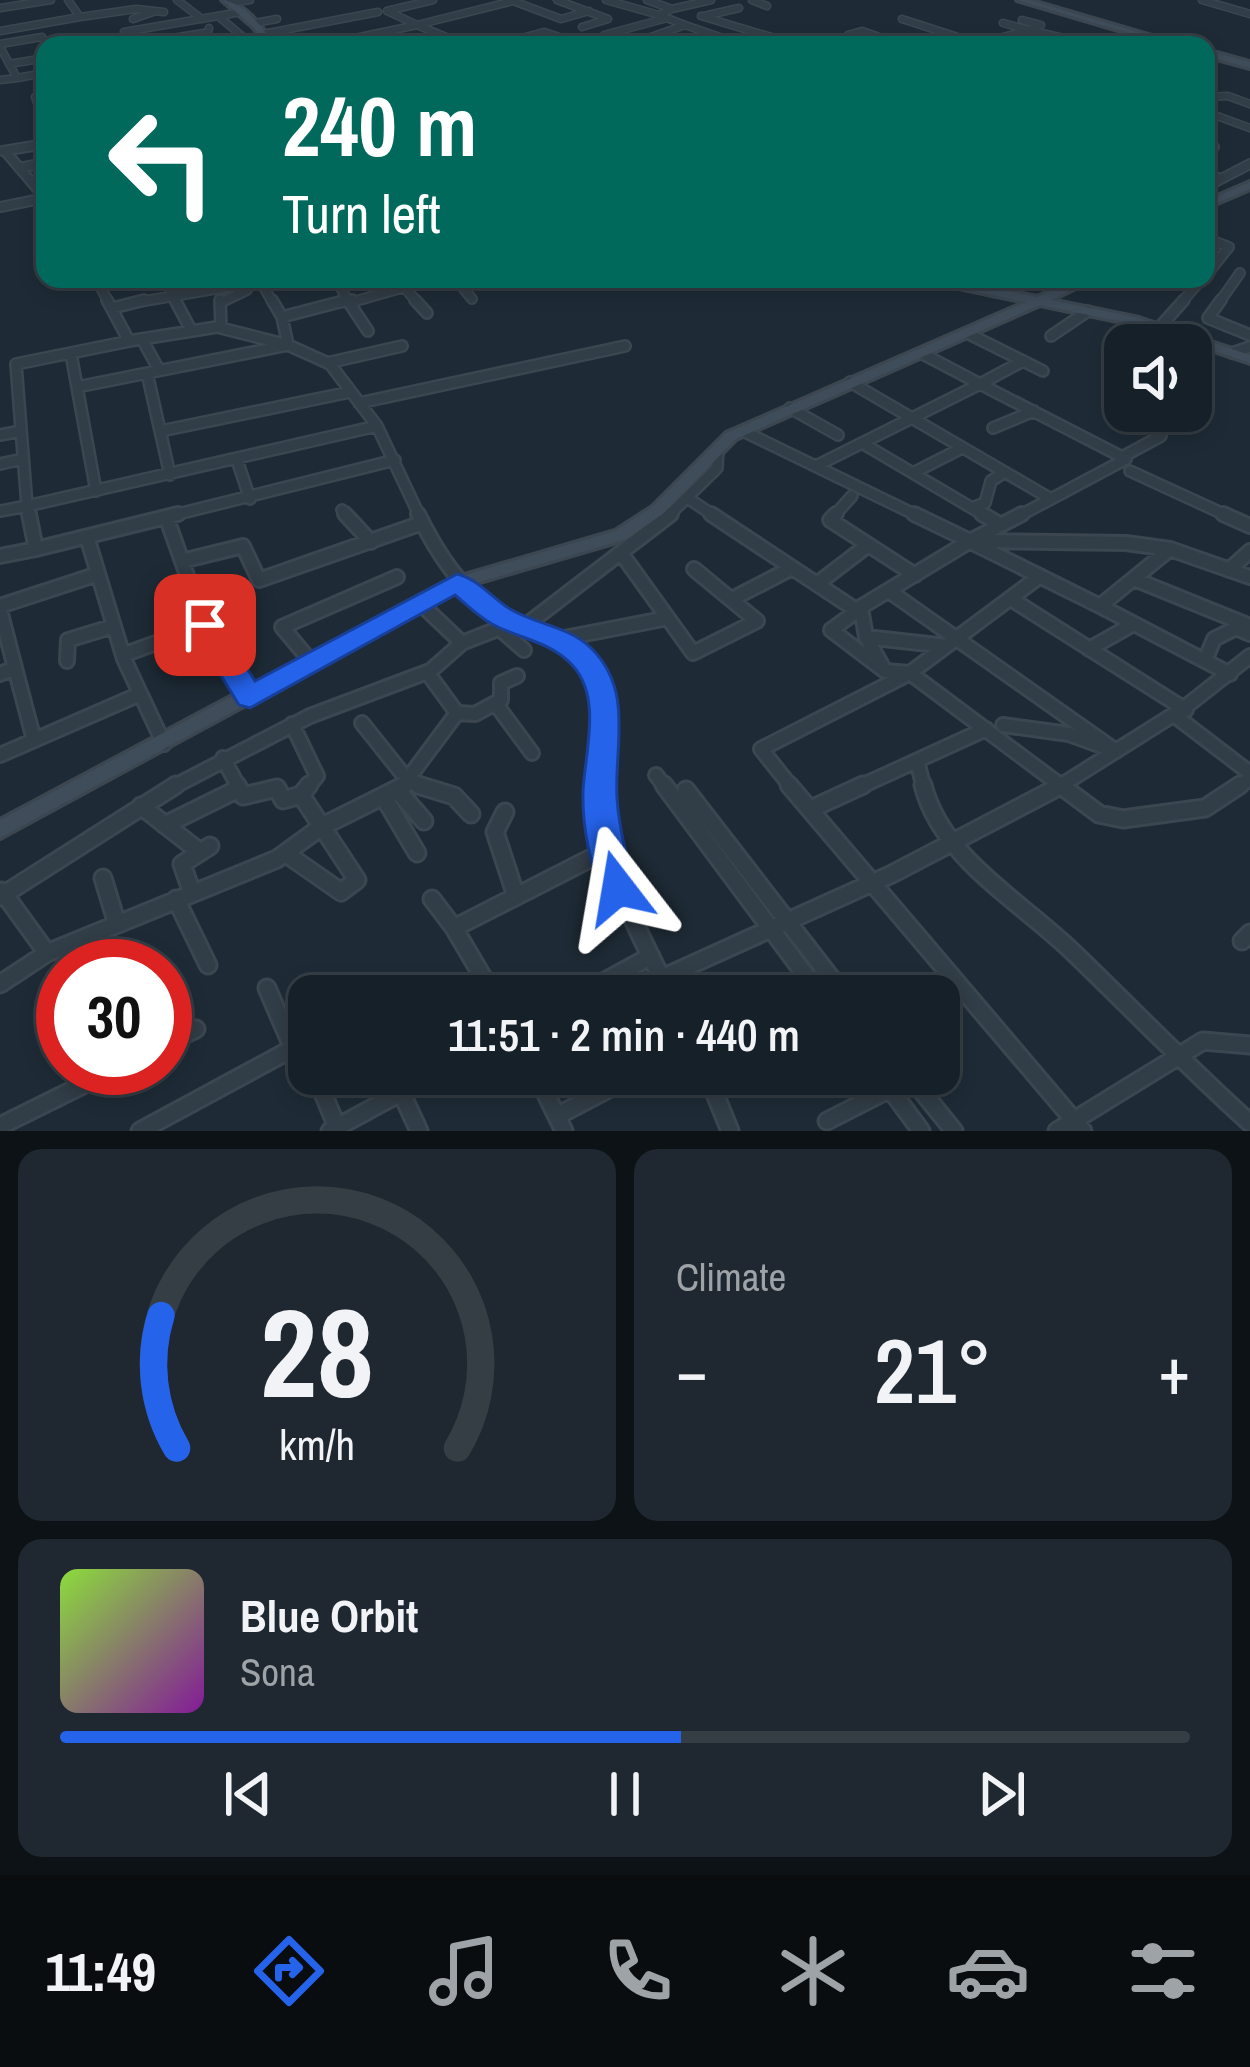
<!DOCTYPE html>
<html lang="en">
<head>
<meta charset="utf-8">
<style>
  :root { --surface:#162028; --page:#1f2830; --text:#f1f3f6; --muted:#9ea3a8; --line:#353e45; --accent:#2563eb }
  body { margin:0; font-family:"Archivo Narrow",sans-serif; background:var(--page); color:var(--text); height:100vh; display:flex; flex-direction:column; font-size:45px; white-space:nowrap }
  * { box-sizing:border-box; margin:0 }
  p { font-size:39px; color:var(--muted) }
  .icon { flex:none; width:66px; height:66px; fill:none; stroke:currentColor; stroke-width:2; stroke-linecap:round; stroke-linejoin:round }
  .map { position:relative; height:1131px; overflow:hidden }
  .panel { display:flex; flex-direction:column; gap:18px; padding:18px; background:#0c1216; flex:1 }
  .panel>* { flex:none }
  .guide { position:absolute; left:36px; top:36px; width:1179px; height:252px; border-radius:24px; box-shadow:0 6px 18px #0003,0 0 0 3px var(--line); background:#00695c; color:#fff; overflow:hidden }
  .tools { position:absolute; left:1104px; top:324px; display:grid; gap:24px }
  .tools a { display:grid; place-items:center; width:108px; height:108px; border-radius:24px; background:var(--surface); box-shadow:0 6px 18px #0003,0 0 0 3px var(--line); font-size:60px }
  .speed { position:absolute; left:36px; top:939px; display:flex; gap:24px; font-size:60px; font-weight:700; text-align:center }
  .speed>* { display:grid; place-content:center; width:156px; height:156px; border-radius:50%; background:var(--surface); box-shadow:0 6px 18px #0003,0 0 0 3px var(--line); line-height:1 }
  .speed .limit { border:18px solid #d22; background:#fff; color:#111 }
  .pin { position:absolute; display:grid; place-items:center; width:102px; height:102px; color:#fff; margin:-51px; border-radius:24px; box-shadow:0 6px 18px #0006 }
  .me { position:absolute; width:132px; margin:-66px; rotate:346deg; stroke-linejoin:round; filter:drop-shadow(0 0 9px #0008) }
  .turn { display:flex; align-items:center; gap:42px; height:252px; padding:0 48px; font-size:54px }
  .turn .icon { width:156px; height:156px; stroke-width:2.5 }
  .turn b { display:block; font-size:84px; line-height:102px }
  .big { font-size:90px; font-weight:600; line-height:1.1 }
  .panel .tile { flex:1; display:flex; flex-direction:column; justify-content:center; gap:18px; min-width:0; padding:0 42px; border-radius:24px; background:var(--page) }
  .panel .dial { align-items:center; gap:0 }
  .dial svg { height:312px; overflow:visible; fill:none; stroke:var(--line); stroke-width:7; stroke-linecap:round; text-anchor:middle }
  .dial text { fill:var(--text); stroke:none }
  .song { display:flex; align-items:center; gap:36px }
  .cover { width:144px; height:144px; border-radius:18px; background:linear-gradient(135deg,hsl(90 70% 55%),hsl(290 70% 35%)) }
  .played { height:12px; border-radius:6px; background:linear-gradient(90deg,var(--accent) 55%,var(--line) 55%) }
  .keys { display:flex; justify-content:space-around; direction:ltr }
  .heat { display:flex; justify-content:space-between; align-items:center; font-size:66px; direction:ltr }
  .panel .tiles { flex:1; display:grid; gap:18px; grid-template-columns:1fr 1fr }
  .tile:last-child { grid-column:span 2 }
  .trip { position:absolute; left:288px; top:975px; width:672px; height:120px; border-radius:24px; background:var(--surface); box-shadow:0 6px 18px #0003,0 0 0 3px var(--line); font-weight:600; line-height:120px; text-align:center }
  .dock { display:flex; height:192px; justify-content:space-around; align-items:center; background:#090d10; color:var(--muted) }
  .dock .icon { width:84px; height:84px }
  .dock .current { color:var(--accent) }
  .dock b { font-size:54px; color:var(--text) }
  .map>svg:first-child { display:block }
</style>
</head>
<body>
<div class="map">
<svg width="1250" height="1131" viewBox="0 0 1250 1131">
  <rect width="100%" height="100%" fill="#1e2b36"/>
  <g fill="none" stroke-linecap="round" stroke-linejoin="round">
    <defs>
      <path id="street-far4" d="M177 0 202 19
        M557 0 608 19 582 27
        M606 0 659 15
        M647 0 672 9 659 15 685 25
        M752 0 767 6
        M1202 0 1250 14
        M229 3 250 0
        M0 8 51 0
        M672 9 711 0
        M387 11 417 25 513 1 561 19 589 11
        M387 11 433 0
        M701 16 798 45
        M704 16 739 8
        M80 17 136 9 164 12
        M133 19 153 12
        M902 19 967 40 985 42 1029 30 1093 45
        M254 23 277 19
        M1003 23 1029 30 1041 25 1022 20
        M209 28 205 45 238 42 242 36 218 16
        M0 31 80 17 68 0
        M263 34 378 12
        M604 35 667 18
        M657 35 688 45
        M848 35 862 31 902 45
        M173 38 204 33
        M828 39 848 45
        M0 44 42 37 47 45
        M125 45 130 44 124 32 241 12
        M322 45 417 25 465 45
        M399 45 442 35
        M497 45 544 32 584 45
        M636 45 631 44 685 25 743 45
        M912 45 929 38
        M0 47 17 78 0 80
        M9 64 45 58
        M17 78 45 73
        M35 97 45 127
        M1206 97 1228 96 1250 104
        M1206 112 1250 128"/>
      <path id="street-far3" d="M3 151 45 144
        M5 151 45 198
        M1206 151 1214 147
        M19 168 45 163
        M1206 174 1221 179 1206 187
        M1221 179 1250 164
        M0 207 45 198
        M1206 238 1229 247 1206 276
        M96 279 109 303
        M164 279 177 303
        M259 279 273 303
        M336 279 348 301 340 303
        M456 279 472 299
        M502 285 520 279
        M711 285 728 279
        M404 287 418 303
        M133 303 261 281
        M220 303 247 290
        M349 303 433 279
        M1181 303 1202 279
        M1219 303 1240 273"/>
      <path id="street-far2" d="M107 300 129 341 217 327 288 345 330 364 377 426
        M175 300 191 330
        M220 300 221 327
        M272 300 282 317
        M352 300 348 301 368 331
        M415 300 427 313
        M1221 300 1208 318 1250 335
        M113 308 144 300
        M1158 329 1184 300
        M967 333 1043 371
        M1051 336 1088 311
        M142 339 159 370
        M130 341 16 364 27 506 377 426 420 517
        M1232 353 1250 347
        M71 354 96 491
        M327 363 402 346
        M147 373 170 475
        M850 382 1051 499 1017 517
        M980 384 1126 459 1051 499
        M980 384 1023 361
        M77 387 288 345 282 317 347 300
        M359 403 625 346
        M790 408 838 435
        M993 428 1034 411
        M161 431 350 392
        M743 431 920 517
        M0 435 21 431
        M862 443 987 517
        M1122 457 1161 436
        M237 460 250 499
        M0 464 23 459
        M816 466 980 384 921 353
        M1130 471 1230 517
        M913 473 962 448
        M689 499 716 517
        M972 508 985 503 991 481 1005 472
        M342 510 348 517
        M0 511 27 506 29 517
        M166 517 395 460
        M667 517 717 468 718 449
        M833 517 852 496"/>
      <path id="street-far1" d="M29 514 36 549 178 514
        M345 514 371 542
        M418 514C437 553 461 590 498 615 519 628 544 632 566 645 618 674 606 738 602 788
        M711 514 856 610 970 541 914 514
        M836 514 830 520 915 575
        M982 514 1001 525
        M1223 514 1250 526
        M167 519 206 629 250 697
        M87 537 124 659 164 744
        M970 541 1022 514
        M974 541 1126 543 1170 549 1250 577
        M973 543 1100 606 1170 549
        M621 553 693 653 757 621 694 569
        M0 556 36 549
        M182 561 243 546 259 580 422 523
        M1229 570 1250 551
        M1134 579 1250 626
        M817 584 868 545
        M889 591 1116 751
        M732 599 792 568
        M1011 599 1186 710
        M420 603 462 643
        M0 606 98 574
        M1100 606 1230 674
        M861 608 866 637 885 671 831 630Z
        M0 610 15 668 0 674
        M525 626 671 514
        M499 628 524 650
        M866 637 946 646
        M559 639 668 618
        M1089 649 1130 626
        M123 655 205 625
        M67 661 68 640 114 626
        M1205 661 1214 639 1236 628 1250 634
        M312 663 282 627 397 577
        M15 668 34 740
        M885 671 910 673 1064 788
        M428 673 462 643 515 622
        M495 703 532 753
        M457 713 475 714 501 700V683L517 676
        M1174 715 1250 773
        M362 723 401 772 423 788
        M292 724 317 776 307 788
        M1003 725 1069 734 1102 746
        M0 755 140 694
        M223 758 239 788
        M917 761 924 788
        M656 775 666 788
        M171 788 310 716 427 672 457 713 401 788
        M792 788 761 749 910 673 1040 576
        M857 788 986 729
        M1057 788 1184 708 1250 656
        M1236 788 1250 779"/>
      <path id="street" d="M237 785 243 796 277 788 283 800 301 795 309 785
        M418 785 454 796 471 814
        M603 785C597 863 638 928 670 996
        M664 785 821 996
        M789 785 1083 1131
        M923 785C942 860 1024 903 1076 955 1134 1011 1190 1069 1250 1123
        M1060 785 1099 814 1123 819 1205 808 1240 785
        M686 790 845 996
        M398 791 424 821
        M385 799 417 853
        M141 806 200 852
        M811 809 863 785
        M505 812 495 832 516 896
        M165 825 238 789
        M285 853 341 892 357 880 301 795
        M103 878 117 924
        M2 891 47 953
        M192 893 182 864 210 846
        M0 897 176 785
        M176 899 208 965
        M432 899 454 928
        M81 939 92 966
        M1242 941 1250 933
        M662 978 892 874 1062 785
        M0 984 47 953 277 859 321 827 405 785
        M267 988 295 1053
        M494 996 454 928 607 850
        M578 996 651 956
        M165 1044 196 1029
        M315 1074 337 1127
        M536 1074 564 1131
        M707 1074 730 1131
        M879 1074 921 1131
        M908 1074 954 1131
        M401 1092 419 1131
        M557 1116 637 1074
        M827 1121 890 1089
        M0 1126 117 1068
        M140 1131 286 1052 306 1054 309 1061
        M330 1131 435 1074
        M1057 1131 1203 1041 1250 1045"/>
      <path id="secondary" d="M222 0C245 3 262 27 275 45H267L253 27Z
        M1017 0H1029L1182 45H1169Z
        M1206 50 1250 62V68L1206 56Z
        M1250 182V189L1206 208V201Z
        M929 279H952L1037 297 1078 279H1094L1051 300 1139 318 1250 355V363L1132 324 1040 305 736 439 664 513 627 539 463 587 0 838V820L451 579 615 531 652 507 726 433 1026 302 935 283Z"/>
    </defs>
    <use href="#street-far4" stroke="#3b4650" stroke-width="9"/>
    <use href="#street-far3" stroke="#3b4650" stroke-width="12"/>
    <use href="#street-far2" stroke="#3b4650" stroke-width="14"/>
    <use href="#street-far1" stroke="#3b4650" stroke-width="18"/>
    <use href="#street" stroke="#3b4650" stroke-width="21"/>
    <use href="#secondary" stroke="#3b4650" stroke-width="6"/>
    <use href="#street-far4" stroke="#313d47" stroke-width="6"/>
    <use href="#street-far3" stroke="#313d47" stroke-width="8"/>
    <use href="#street-far2" stroke="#313d47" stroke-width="9"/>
    <use href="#street-far1" stroke="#313d47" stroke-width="12"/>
    <use href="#street" stroke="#313d47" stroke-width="15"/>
    <use href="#secondary" fill="#3f4c5a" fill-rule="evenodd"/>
  </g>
  <path fill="#2563eb" stroke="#184099" stroke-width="3" d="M457 574C478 579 492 598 510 609 537 625 569 626 592 649 634 691 614 747 617 798 619 829 627 858 636 888L630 899 618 903 605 899C590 868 582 825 583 791 585 752 602 698 573 666 551 641 519 639 492 624 479 617 467 605 455 595L250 708 239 705 190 625 195 618H215L255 681Z"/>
</svg>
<div class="tools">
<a><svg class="icon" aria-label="sound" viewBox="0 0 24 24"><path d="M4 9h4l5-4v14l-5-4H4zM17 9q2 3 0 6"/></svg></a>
</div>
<div class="speed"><div class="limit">30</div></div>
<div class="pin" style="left:205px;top:625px;background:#d93025"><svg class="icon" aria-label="arrive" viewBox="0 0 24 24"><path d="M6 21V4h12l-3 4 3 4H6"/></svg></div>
<svg class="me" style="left:618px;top:888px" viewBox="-20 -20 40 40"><path d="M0-17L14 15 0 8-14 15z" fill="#2563eb" stroke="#fff" stroke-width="4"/></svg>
<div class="trip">11:51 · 2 min · 440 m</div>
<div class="guide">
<div class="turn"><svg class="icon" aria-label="left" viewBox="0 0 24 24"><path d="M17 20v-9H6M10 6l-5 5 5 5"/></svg><div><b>240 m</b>Turn left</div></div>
</div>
</div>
<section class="panel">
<div class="tiles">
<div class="tile dial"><svg viewBox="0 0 100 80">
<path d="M14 69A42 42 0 1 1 86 69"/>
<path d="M14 69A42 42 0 0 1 10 35" stroke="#2563eb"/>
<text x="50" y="56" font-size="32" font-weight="700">28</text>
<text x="50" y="72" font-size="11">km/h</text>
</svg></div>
<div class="tile"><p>Climate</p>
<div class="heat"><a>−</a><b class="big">21°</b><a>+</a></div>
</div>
<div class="tile">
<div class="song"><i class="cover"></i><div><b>Blue Orbit</b><p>Sona</p></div></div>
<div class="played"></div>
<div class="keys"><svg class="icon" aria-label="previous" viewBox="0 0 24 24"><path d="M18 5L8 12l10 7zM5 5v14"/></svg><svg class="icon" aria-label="pause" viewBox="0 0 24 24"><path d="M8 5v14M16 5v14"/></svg><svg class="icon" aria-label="next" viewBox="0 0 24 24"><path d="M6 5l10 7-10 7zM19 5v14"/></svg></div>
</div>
</div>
</section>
<nav class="dock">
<b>11:49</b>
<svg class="icon current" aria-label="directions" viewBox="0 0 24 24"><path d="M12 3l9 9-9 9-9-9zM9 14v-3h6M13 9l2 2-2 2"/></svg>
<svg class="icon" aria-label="music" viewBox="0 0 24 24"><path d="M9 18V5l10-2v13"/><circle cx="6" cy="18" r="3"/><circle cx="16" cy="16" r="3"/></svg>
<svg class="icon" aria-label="phone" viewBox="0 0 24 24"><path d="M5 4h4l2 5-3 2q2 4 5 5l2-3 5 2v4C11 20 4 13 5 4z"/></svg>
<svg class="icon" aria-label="climate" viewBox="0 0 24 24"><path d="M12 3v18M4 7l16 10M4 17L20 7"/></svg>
<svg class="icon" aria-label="car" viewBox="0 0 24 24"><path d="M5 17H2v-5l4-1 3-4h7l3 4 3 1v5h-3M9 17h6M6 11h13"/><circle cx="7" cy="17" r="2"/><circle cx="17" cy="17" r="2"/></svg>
<svg class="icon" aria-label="filters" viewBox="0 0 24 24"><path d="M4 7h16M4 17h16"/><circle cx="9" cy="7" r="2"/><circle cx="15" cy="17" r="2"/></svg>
</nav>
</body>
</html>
